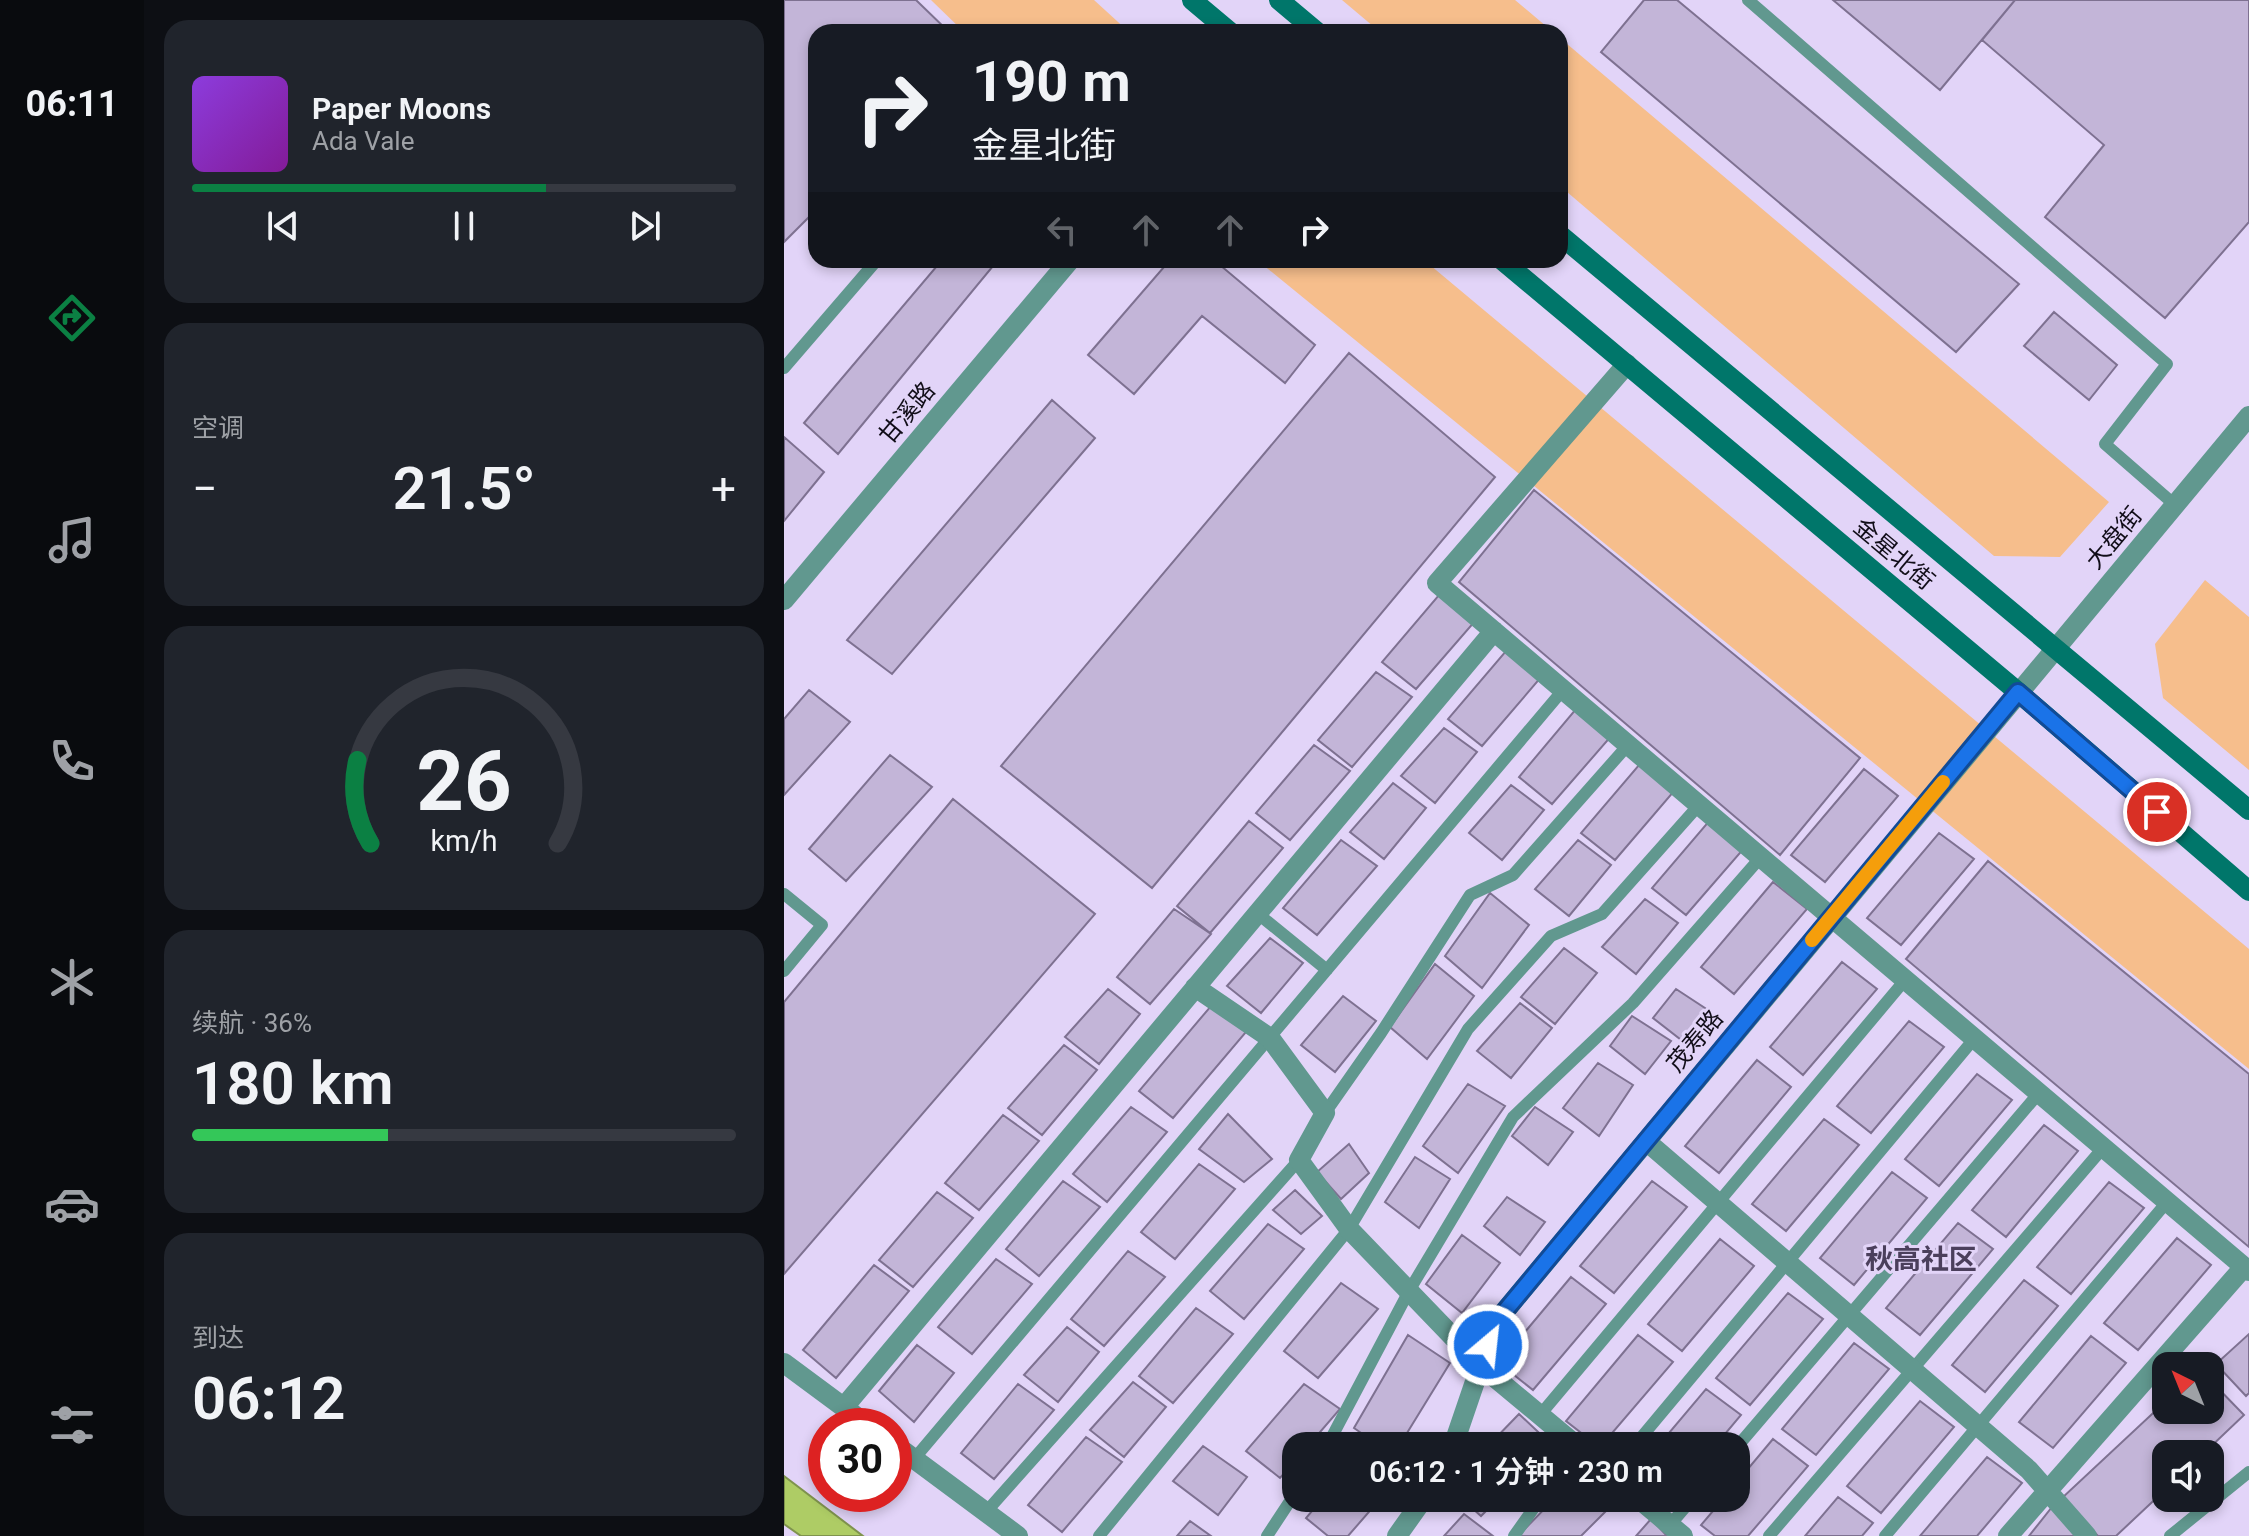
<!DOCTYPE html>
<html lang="zh">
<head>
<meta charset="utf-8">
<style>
  :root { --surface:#171b24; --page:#20242c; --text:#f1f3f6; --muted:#9ea1a6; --line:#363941; --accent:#0b8043 }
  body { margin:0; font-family:Roboto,"Noto Sans SC",sans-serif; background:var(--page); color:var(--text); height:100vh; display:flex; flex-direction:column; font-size:30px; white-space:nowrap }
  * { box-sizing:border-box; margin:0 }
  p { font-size:26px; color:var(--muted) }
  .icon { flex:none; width:44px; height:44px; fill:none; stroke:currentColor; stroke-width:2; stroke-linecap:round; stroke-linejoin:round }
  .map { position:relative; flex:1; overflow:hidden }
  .details { display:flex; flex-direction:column; gap:20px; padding:20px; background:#0d0f14; width:640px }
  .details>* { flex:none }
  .hud { position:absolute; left:24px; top:24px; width:760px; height:244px; border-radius:24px; box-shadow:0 4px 12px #0003; background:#171b24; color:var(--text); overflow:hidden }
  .needle { width:52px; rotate:317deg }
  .controls { position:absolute; left:1368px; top:1352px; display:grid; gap:16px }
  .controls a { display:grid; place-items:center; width:72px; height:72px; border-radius:16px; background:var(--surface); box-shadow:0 4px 12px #0003; font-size:40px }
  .speed { position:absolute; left:24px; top:1408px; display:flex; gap:16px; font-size:40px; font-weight:700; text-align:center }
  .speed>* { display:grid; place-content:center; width:104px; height:104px; border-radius:50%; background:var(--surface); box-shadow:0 4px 12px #0003; line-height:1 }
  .speed .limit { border:12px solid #d22; background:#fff; color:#111 }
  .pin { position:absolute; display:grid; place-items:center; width:68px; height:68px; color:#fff; margin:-34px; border:4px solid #fff; border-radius:50%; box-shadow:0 2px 8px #0007 }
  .me { position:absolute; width:88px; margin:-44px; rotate:28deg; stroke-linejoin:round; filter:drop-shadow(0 0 6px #0008) }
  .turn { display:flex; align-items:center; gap:28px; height:168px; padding:0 32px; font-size:36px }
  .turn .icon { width:104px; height:104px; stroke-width:2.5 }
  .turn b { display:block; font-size:56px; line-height:68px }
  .lanes { display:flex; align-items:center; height:76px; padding:0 32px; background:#0003; justify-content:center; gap:40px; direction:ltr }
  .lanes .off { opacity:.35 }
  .big { font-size:60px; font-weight:600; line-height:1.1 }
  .details .tile { flex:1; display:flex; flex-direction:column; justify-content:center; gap:12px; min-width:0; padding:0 28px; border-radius:24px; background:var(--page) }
  .details .dial { align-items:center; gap:0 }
  .dial svg { height:208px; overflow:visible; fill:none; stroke:var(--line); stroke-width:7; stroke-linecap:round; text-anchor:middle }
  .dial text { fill:var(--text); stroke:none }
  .song { display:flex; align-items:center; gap:24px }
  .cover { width:96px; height:96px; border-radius:12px; background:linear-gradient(135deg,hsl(270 70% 55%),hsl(290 70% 35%)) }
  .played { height:8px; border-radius:4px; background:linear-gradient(90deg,var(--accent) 65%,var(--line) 65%) }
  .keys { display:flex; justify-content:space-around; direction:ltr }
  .heat { display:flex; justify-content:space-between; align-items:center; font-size:44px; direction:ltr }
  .charge { height:12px; border-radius:6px; background:linear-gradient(90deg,#34c759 36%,var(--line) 0) }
  .trip { position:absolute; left:498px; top:1432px; width:468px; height:80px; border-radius:24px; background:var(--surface); box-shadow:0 4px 12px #0003; font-weight:600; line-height:80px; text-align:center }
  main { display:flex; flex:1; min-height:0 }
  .dock { display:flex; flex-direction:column; width:144px; justify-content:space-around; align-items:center; background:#090b0e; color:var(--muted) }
  .dock .icon { width:56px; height:56px }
  .dock .current { color:var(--accent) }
  .dock b { font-size:36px; color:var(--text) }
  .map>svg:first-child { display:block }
</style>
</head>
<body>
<main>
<nav class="dock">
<b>06:11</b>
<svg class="icon current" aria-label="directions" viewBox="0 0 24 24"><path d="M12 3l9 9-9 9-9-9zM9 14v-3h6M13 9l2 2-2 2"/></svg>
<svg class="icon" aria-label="music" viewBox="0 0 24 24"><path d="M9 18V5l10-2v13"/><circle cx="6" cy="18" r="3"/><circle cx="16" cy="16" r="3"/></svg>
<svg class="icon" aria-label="phone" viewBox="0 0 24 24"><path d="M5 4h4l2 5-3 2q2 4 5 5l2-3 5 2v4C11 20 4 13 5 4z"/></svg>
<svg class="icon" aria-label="climate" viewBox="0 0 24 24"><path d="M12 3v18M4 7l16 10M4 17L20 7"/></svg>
<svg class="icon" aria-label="car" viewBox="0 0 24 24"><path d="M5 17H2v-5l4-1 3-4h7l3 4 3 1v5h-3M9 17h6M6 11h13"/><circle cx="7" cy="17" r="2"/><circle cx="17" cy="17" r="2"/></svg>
<svg class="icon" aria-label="filters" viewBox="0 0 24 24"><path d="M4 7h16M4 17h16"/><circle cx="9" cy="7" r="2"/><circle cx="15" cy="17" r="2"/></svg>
</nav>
<section class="details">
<div class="tile">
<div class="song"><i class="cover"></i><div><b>Paper Moons</b><p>Ada Vale</p></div></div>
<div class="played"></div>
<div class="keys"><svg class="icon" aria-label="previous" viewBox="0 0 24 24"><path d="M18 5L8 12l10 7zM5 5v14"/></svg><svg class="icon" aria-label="pause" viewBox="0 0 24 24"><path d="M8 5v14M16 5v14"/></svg><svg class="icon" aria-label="next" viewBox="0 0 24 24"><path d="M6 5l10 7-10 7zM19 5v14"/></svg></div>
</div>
<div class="tile"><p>空调</p>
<div class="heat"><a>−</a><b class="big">21.5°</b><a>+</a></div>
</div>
<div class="tile dial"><svg viewBox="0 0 100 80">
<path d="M14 69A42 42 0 1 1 86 69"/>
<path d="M14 69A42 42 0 0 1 9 37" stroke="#0b8043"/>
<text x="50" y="56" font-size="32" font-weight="700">26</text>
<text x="50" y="72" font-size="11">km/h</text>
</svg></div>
<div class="tile"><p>续航 · 36%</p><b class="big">180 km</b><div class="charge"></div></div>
<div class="tile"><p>到达</p><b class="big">06:12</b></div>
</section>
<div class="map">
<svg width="1465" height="1536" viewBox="0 0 1465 1536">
  <rect width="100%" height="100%" fill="#e2d4f8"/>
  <path fill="#f6be8c" d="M147 0H310L345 32H180Z
    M558 0H731L769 32H596Z
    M776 38 1325 502 1276 557 1210 556 776 186Z
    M473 260H640L1465 949V1069Z
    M1421 580 1465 617V770L1379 698 1371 644Z"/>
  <path fill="#aecc65" stroke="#7f934e" stroke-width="2" d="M0 1476 79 1536H17L0 1524Z"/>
  <path fill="#c3b5d8" stroke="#7e7191" stroke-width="2" d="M0 0H132L165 32H32V210L0 242Z
    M860 0H893L1235 284 1172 352 817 52Z
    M1049 0H1231L1156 90Z
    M1231 0H1465V222L1381 318 1261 217 1320 145 1198 40Z
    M158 260H214L54 454 20 423Z
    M386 260H430L531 345 501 383 418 316 350 394 304 355Z
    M1270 312 1333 365 1305 400 1240 346Z
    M565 353 711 477 368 888 217 766Z
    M268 400 311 438 108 674 63 640Z
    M0 437 40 472 0 521Z
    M750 490 1076 758 996 855 675 582Z
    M655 595 692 620 632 689 598 662Z
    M722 651 758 676 698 746 664 719Z
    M592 672 628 697 568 767 534 740Z
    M25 690 66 722 0 795V719Z
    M792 709 829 734 768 804 735 777Z
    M660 728 693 752 651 803 617 776Z
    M530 745 566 771 506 840 472 813Z
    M106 755 148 787 62 881 25 849Z
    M855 765 891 790 831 860 797 833Z
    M1080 769 1114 796 1041 882 1007 855Z
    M609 783 642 808 600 859 566 832Z
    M727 785 760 810 718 860 685 833Z
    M169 799 311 914 0 1274V1002Z
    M926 820 962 846 902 915 868 888Z
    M465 821 499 848 426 933 393 906Z
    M1155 833 1190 859 1117 945 1083 918Z
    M557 840 593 866 533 935 499 908Z
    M794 840 827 865 785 916 751 889Z
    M1204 861 1465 1074V1247L1122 959Z
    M989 882 1023 909 950 994 917 967Z
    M706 893 745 925 698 988 661 956Z
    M861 899 894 923 852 974 818 947Z
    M390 909 427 934 366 1004 333 977Z
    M486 938 519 963 477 1013 443 986Z
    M780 948 813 973 771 1024 737 997Z
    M1058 962 1093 989 1019 1075 986 1047Z
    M651 964 690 996 643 1059 606 1027Z
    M324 989 356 1014 315 1064 281 1037Z
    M892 989 930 1014 905 1046 869 1018Z
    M559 996 592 1021 551 1072 517 1045Z
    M736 1003 768 1028 727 1078 693 1051Z
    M427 1006 462 1032 389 1118 355 1091Z
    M848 1016 887 1041 861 1074 826 1046Z
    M1125 1021 1160 1047 1087 1133 1053 1106Z
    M280 1045 313 1070 258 1135 224 1108Z
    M973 1060 1007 1087 935 1173 901 1146Z
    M814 1063 849 1085 815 1136 779 1108Z
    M1193 1074 1228 1100 1155 1186 1121 1159Z
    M684 1084 721 1106 674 1173 639 1146Z
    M347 1107 383 1132 323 1202 289 1174Z
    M751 1107 789 1132 764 1165 728 1136Z
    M444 1114 488 1159 460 1182 415 1149Z
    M219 1115 255 1141 195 1210 161 1183Z
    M1040 1119 1075 1145 1002 1231 968 1204Z
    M1260 1125 1294 1151 1222 1237 1188 1210Z
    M565 1144 585 1173 557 1199 533 1172Z
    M631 1157 666 1179 635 1228 601 1202Z
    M415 1164 451 1189 391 1259 357 1232Z
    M1108 1172 1143 1198 1070 1285 1036 1258Z
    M279 1181 316 1207 255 1276 222 1249Z
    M868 1181 903 1207 830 1293 796 1266Z
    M1325 1182 1360 1208 1287 1294 1253 1267Z
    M511 1190 538 1216 517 1234 489 1210Z
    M153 1192 189 1218 129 1287 95 1260Z
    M723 1197 761 1222 736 1255 700 1226Z
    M1174 1223 1209 1249 1136 1335 1102 1308Z
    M484 1224 520 1249 460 1319 426 1291Z
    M678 1235 716 1263 678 1313 642 1284Z
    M1393 1238 1427 1265 1354 1350 1320 1323Z
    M936 1239 970 1266 898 1351 864 1324Z
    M344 1251 381 1277 320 1346 287 1319Z
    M212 1259 248 1284 188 1354 154 1327Z
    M90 1265 125 1291 52 1378 19 1350Z
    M787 1277 822 1304 749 1390 715 1363Z
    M1240 1280 1274 1306 1201 1392 1168 1365Z
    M557 1283 594 1309 534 1378 500 1351Z
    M1004 1293 1039 1319 966 1405 932 1378Z
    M412 1308 449 1334 389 1403 355 1376Z
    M283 1327 315 1352 274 1402 240 1375Z
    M1465 1334V1393L1462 1396 1432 1364Z
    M624 1335 666 1363 615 1446H596L570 1428Z
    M854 1335 889 1362 817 1446H814L782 1421Z
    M1307 1336 1342 1363 1269 1448 1235 1422Z
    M1070 1343 1105 1369 1032 1455 998 1429Z
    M133 1345 170 1373 130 1422 95 1391Z
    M1426 1380 1460 1415 1419 1454H1382V1489L1332 1536H1314L1278 1498 1382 1401V1410H1426Z
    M349 1382 382 1407 340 1457 306 1430Z
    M234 1384 270 1410 210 1479 177 1453Z
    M520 1384 556 1409 524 1446H512V1460L496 1478 462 1451Z
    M922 1389 957 1415 931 1446H874Z
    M1136 1401 1170 1427 1097 1513 1063 1486Z
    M735 1414 768 1445 704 1446Z
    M302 1437 338 1462 278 1532 244 1505Z
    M989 1439 1024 1466 964 1536H931L917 1525 940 1498H952V1483Z
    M419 1446 463 1477 434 1515 389 1481Z
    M1203 1457 1238 1483 1193 1536H1136Z
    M1054 1497 1089 1523 1078 1536H1021Z
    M539 1498H597L564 1536H544L522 1518Z
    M677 1498H715L697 1516Z
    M771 1498H820L828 1505 797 1536H734Z
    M1268 1507 1294 1536H1245Z
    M680 1514 709 1536H660Z
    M867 1519 883 1536H852Z
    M406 1521 427 1536H393Z"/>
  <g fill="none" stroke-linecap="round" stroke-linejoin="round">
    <path stroke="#61988f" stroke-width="12" d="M964 0 1383 364 1321 444 1391 505
      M0 368 93 260
      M0 894 38 925 0 971
      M473 913 543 970
      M541 1113 597 1033 686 895 729 875 844 745
      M756 1415 1121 980
      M543 1446 625 1291 729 1117 849 1003 977 857
      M850 1446 1190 1039
      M952 1448 1255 1093
      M130 1459 779 690
      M202 1512 515 1160
      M886 1525 909 1498
      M315 1536 565 1229 684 1029 767 936 818 914 915 805
      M483 1536 512 1492
      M730 1536 757 1498
      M985 1536 1319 1148
      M1101 1536 1383 1202
      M1386 1536 1465 1472"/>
    <path stroke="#61988f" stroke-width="20" d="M843 364 653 583 1465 1271
      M0 600 286 260
      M411 987 486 1038 541 1113 515 1160 565 1229 697 1366 793 1446
      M862 1141 1245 1470 1303 1536
      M0 1363 85 1426
      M60 1407 710 631
      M110 1444 234 1536
      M669 1446 711 1323 1465 416
      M854 1498 899 1536
      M613 1536 640 1498
      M1224 1536 1460 1267"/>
    <path stroke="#00766a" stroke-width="20" d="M408 0 446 32
      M495 0 533 32
      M776 235 1465 810
      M718 260 1234 692 1465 891"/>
  </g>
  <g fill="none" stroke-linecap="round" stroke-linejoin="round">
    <defs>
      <path id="route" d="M704 1345 711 1323 1234 692 1373 812"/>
    </defs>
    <use href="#route" stroke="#114b97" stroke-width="20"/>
    <use href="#route" stroke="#1a73e8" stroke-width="14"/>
    <path stroke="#f59e0b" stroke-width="14" d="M1028 940 1159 782"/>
  </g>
  <g text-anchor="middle" stroke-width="6" stroke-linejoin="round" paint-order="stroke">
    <g font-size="24" fill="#110d18" stroke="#e2d4f8">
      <text transform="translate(123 413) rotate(-50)" y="8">甘溪路</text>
      <text transform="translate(1330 538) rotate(-50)" y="8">大盘街</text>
      <text transform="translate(1110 554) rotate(40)" y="8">金星北街</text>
      <text transform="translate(911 1041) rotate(-50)" y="8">茂寿路</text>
    </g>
    <g font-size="28" font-weight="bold" fill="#4b3f5c" stroke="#e2d4f8">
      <text x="1137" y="1269">秋高社区</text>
    </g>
  </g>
</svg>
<div class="controls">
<a><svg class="needle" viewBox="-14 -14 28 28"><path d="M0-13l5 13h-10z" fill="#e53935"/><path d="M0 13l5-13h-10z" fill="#9ea1a6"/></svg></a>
<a><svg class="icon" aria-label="sound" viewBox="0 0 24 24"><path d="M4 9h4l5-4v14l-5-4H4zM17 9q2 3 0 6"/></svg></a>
</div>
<div class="speed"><div class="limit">30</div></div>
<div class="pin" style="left:1373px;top:812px;background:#d93025"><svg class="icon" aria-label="arrive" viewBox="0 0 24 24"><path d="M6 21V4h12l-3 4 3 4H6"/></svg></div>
<svg class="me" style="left:704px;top:1345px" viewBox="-20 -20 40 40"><circle r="17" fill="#1a73e8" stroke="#fff" stroke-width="3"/><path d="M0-11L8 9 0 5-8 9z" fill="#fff"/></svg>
<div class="trip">06:12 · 1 分钟 · 230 m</div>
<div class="hud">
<div class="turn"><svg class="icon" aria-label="right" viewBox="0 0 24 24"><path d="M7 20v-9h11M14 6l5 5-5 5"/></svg><div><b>190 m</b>金星北街</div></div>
<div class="lanes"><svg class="icon off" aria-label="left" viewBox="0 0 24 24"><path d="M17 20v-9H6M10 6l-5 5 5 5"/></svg><svg class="icon off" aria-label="ahead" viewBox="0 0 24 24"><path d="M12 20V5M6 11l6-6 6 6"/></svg><svg class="icon off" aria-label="ahead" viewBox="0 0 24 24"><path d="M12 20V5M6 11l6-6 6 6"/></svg><svg class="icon" aria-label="right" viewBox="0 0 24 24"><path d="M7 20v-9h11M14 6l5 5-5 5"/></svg></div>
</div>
</div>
</main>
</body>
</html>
